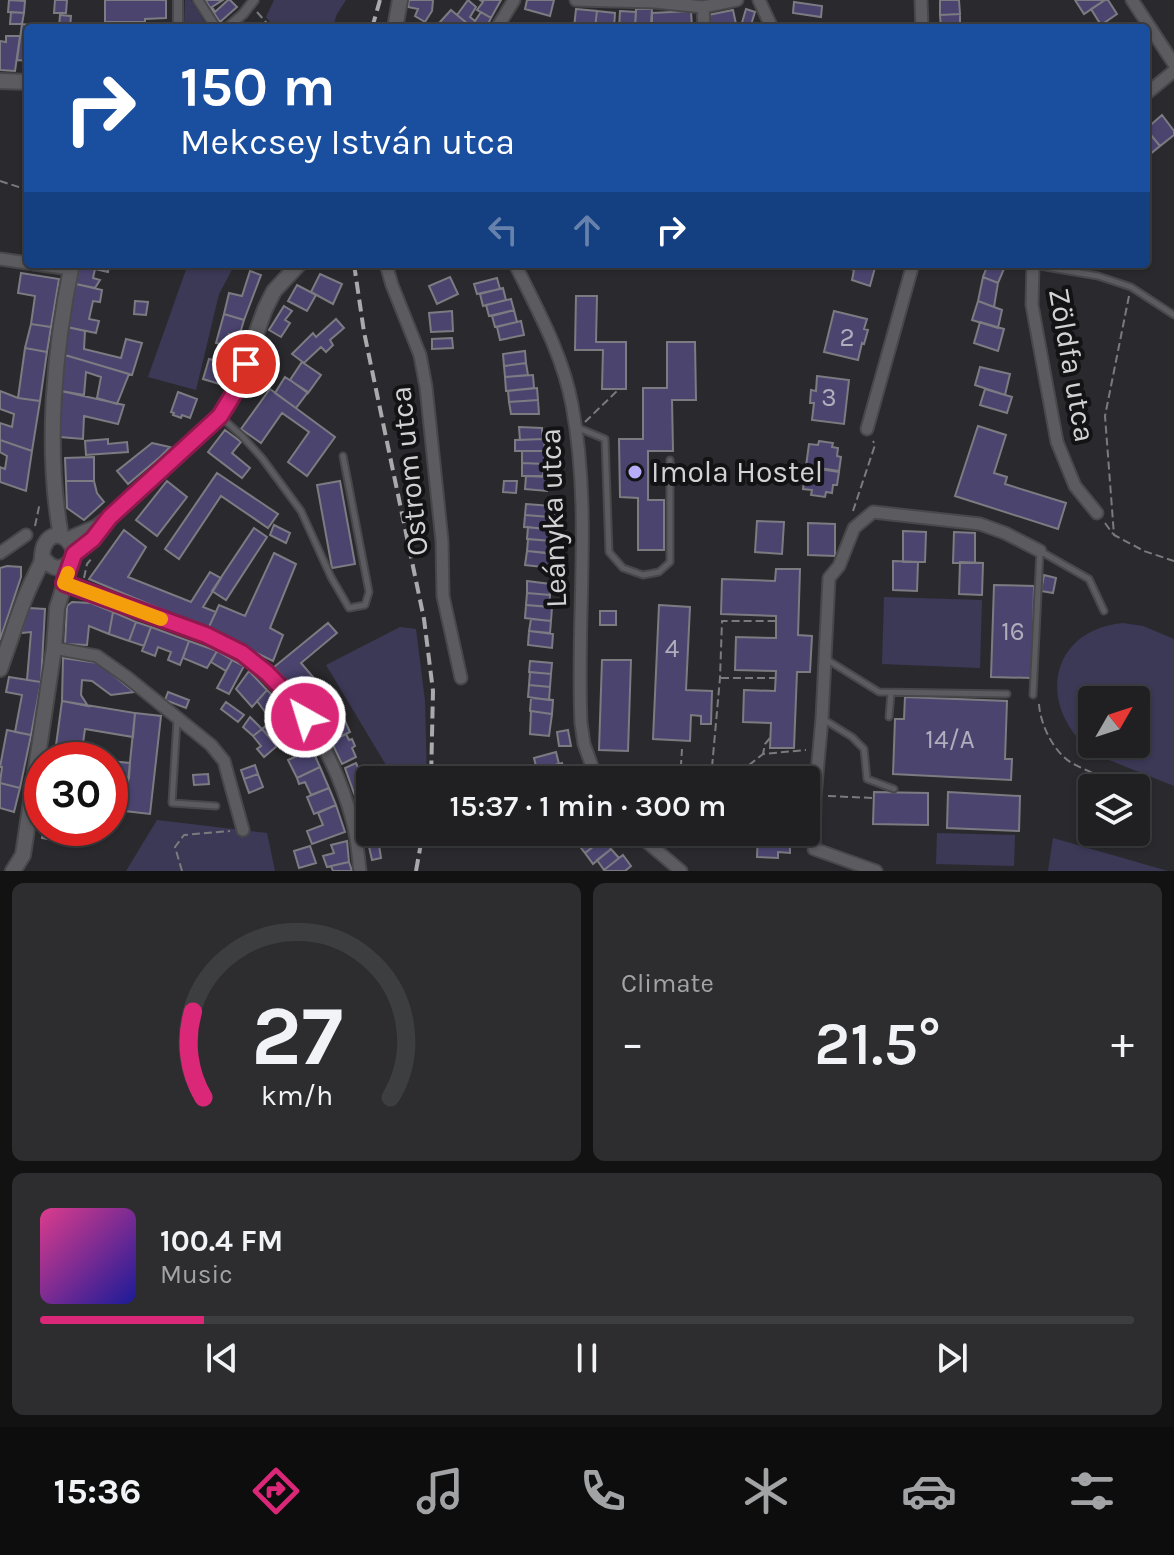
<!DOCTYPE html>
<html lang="en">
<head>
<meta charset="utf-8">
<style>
  :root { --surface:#202022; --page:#2d2d2f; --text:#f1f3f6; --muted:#a2a3a5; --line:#3d3e40; --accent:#db2777 }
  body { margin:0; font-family:Karla,sans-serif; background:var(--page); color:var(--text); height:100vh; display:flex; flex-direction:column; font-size:30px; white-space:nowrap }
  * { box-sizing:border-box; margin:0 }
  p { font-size:26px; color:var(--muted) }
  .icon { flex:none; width:44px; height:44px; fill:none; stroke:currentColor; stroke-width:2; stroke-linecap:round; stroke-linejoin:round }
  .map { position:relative; height:871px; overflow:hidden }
  .details { display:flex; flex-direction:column; gap:12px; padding:12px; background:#121213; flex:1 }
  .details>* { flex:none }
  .guide { position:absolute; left:24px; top:24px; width:1126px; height:244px; border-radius:8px; box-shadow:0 2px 6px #0004,0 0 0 2px var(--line); background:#1a4fa0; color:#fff; overflow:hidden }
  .needle { width:52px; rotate:51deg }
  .fabs { position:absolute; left:1078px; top:686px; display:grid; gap:16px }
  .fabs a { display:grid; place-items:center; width:72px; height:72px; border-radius:8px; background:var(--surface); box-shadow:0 2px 6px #0004,0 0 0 2px var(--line); font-size:40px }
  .speed { position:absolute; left:24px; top:742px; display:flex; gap:16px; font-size:40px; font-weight:700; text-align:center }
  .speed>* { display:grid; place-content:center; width:104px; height:104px; border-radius:50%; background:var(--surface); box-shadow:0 2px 6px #0004,0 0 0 2px var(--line); line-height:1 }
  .speed .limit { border:12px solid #d22; background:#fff; color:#111 }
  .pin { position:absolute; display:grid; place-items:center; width:68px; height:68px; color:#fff; margin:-34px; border:4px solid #fff; border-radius:50%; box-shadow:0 2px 8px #0007 }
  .me { position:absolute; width:88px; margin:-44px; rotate:321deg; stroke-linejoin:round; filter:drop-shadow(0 0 6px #0008) }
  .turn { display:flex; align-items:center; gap:28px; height:168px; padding:0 24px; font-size:36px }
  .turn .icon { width:104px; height:104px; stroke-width:2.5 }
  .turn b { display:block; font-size:56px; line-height:68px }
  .lanes { display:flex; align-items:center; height:76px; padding:0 24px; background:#0003; justify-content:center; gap:40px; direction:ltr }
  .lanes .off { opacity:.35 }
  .big { font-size:60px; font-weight:600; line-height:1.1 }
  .details .tile { flex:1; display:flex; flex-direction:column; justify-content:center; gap:12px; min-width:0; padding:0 28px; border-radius:12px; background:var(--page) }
  .details .dial { align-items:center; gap:0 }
  .dial svg { height:208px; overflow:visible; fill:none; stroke:var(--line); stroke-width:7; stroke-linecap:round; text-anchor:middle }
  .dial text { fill:var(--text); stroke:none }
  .song { display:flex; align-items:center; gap:24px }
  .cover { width:96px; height:96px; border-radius:12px; background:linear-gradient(135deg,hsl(330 70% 55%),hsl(240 70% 35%)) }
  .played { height:8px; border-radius:4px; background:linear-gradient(90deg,var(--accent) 15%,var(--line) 15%) }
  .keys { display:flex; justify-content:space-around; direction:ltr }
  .heat { display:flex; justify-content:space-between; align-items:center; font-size:44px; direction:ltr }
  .details .tiles { flex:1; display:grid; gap:12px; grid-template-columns:1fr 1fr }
  .tile:last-child { grid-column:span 2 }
  .trip { position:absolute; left:356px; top:766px; width:464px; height:80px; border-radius:8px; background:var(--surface); box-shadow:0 2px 6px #0004,0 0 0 2px var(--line); font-weight:600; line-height:80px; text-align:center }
  .dock { display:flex; height:128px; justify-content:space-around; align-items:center; background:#0d0d0e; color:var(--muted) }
  .dock .icon { width:56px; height:56px }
  .dock .on { color:var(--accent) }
  .dock b { font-size:36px; color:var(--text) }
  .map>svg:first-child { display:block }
</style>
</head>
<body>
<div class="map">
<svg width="1174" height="871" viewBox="0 0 1174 871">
  <rect width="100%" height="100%" fill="#2a2a2e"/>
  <path fill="#3c3957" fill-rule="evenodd" d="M185 0H191L208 28H184Z
    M274 0H346L337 14 332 28H275L266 17Z
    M188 264H235L219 294 196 390 148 377Z
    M884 597 982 600 980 668 882 664Z
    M1123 623 1143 626 1174 639V786L1099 756C1037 716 1043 631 1123 623ZM1092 700H1136V744H1092Z
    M400 627 416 629 425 701 427 780H393L392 775 326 665Z
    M157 820 267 833 275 871H126Z
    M937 833 1015 835 1014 866 936 864Z
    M1053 838 1168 871H1048Z"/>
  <path fill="#4a446f" stroke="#7c7b81" stroke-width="2" d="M9 0 25 1 24 13 8 12Z
    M55 0H67L66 13H54Z
    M105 0H166V18L145 19V22H105Z
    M205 0H223L212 7 215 12 228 0H230L237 7 220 22Z
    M409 0H433L432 11 425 22 415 16 418 9 408 7Z
    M468 0 476 7 470 17 475 21 481 12 491 18 486 28H473L457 15Z
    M480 0H501L491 18 477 10 483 2Z
    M527 0H554L550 16 525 9Z
    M940 0H959L960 14 940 15Z
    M1075 0H1105L1084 14Z
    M1105 0H1108L1117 14 1101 25 1091 9Z
    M794 2 822 6 821 17 793 13Z
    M576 9 597 11 595 28H574Z
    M636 9H652L651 24 647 23 646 28H635Z
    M746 9 755 12 750 28 741 26Z
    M451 10 457 15 473 28H446L440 22Z
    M733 10 736 24 710 28 708 15Z
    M597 11 615 13 614 28H595Z
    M620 11 636 12 635 28H619Z
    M691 11 692 28H681V24L652 25V13Z
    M11 12 24 13 22 24H10Z
    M960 14V23H967V28H941L940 15Z
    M60 15 71 16 70 28H59Z
    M22 24 51 28H28V61L17 60Z
    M6 36H20L15 71 0 70V41L6 42Z
    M1162 115 1174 131V135L1160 146 1146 129Z
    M1146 129 1160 146 1149 155 1146 151Z
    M80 264H109L108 272 95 269 93 278 100 280 95 288 76 284Z
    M849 264H876L870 286 852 280 854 270 848 268Z
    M988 264H1006L998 283 983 277Z
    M250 271 261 275 244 320 224 314 229 293 242 296Z
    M21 273 59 279 51 327 31 324 35 296 18 293Z
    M320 274 342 284 333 304 311 292Z
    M450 277 458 294 437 304 429 286Z
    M983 277 998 283 994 307 978 301Z
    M497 278 500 289 477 294 474 284Z
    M76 284 102 290 100 302 93 301 89 319 99 321 96 333 67 327Z
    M297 285 316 295 307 311 288 301Z
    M503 288 506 300 483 306 480 294Z
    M576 296H597L596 342H626V389H602L603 350H575Z
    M511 299 514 310 489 316 486 305Z
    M135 301 148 302 146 315 134 314Z
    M978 301 1002 310 998 328 972 320Z
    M284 306 292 311 285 320 290 323 281 337 269 330Z
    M514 310 517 322 495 327 492 316Z
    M452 311 453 331 431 332 429 313Z
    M834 311 867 319 864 329 868 330 864 344 862 343 858 360 824 352Z
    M224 314 244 320 239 337 229 334 226 345 216 343Z
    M336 319 344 328 330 340 333 345 326 352 321 347 304 363 292 354 313 333 316 337Z
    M521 321 524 335 500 340 497 327Z
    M980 322 1004 329 998 351 974 343Z
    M31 324 51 327 47 352 25 348Z
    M67 327 85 331 84 349 121 358 126 339 142 343 132 375 65 355Z
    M452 338 453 348 432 349V339Z
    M667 342H695L696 400H672L673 451H648V500H664V550H638V498L620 497 619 439H643V388H667Z
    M226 345 237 349 226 386 203 379 209 359 221 362Z
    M25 348 47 352 40 401 18 398Z
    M525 351 526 363 504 366 503 354Z
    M65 355 129 374 117 404 97 398 101 377 86 372 84 395 61 391Z
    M302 362 321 375 308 393 290 380Z
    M526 363 528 375 505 377 504 366Z
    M980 367 1010 374 1005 395 975 385Z
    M533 375 534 388 506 391 505 377Z
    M817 376 849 380 844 424 812 420 814 403H810L811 390 816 391Z
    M285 377 308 392 296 408 275 393Z
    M537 388 538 400 509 402 508 391Z
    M270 389 335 437 307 476 288 462 309 432 282 413 261 443 241 429Z
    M985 389 1012 397 1007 413 980 405Z
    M0 391 18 398 40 401 32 451 0 440V423L12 427 14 414 0 409Z
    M61 391 124 405 118 424 84 416 83 439 60 437Z
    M178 392 197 399 190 418 182 415 181 418 173 415 174 413 171 412Z
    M538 400 539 414H511L509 402Z
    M978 426 1006 435 994 473 1007 477 1005 484 1066 503 1058 529 955 496Z
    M519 427 542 428V439L520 440Z
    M225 430 241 442 232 453 250 468 242 478 208 452Z
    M108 439V444L127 442 128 452 86 455 85 441Z
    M545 439 544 451H515V440Z
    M0 440 32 451 26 491 0 482V467L5 469 7 456 0 452Z
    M819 441 833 443 832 447 838 448 837 456 841 457 839 471 806 466 809 444 818 445Z
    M152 443 170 447 160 457 128 484 117 471Z
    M522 451H544V464L522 463Z
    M94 457V481H66L65 458Z
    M522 463 544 464 543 476H522Z
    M806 467 839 472 837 485H833L832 493 826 492 825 497 811 495 812 490 803 489Z
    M217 473 278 514 268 528 221 496 179 559 165 549Z
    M526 476 548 477 547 491 525 489Z
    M66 481H94L97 493 104 502 84 520 67 508Z
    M167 481 187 497 157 536 136 520Z
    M340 481 355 564 332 568 317 485Z
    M504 481H517L516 493 503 492Z
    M526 504 551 506 550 517 525 515Z
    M563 504 564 515 554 516 553 505Z
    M525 515 550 517 549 529 524 527Z
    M757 521 784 522 782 554 755 552Z
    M808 523 835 524V556L808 555Z
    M274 525 290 533 286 543 270 535Z
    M528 527 551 530V541L527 539Z
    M254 528 267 537 226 600 212 591Z
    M124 530 146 547 128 577 191 602 210 572 221 578 203 607 216 612 208 629 89 579Z
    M903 531 926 532 925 562H903Z
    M954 532 975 533V563H953Z
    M528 539 551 541 549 553 527 551Z
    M527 551 554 554 552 568 525 565Z
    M274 553 296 564 270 628 283 635 273 661 208 629 219 605 245 616Z
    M893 561 918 562 917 591 893 590Z
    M960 562 983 563 982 595 959 594Z
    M7 566 21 567V577L0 640V568Z
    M776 569H800L798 635 812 636 810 672H797L794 748H770L771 723 743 722 744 690 775 691 776 671 735 670 736 637 776 638V616L721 614 722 579 775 581Z
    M1044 575 1056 578 1053 593 1041 591Z
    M527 581 550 584V595L527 593Z
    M994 585 1034 586 1032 678 991 677Z
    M527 593 550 595 549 607 526 605Z
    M72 602 91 603 113 612 109 634 89 626 87 645 65 644 67 606Z
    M526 605 552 607 551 621 525 618Z
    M659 605 690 607 686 690 712 691 711 724H701V716L691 715 690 741 653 739Z
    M29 608 45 609 41 682 27 680 31 632 21 633Z
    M600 611H616V625H600Z
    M113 612 136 622 129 641 109 634Z
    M531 619 551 621 550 633 529 631Z
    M136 622 151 627 144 646 129 641Z
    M328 623 337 633 301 663 326 692 308 705 274 667Z
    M151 627 189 641 180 665 168 660 171 652 158 647 155 656 142 651Z
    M529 631 553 634 552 648 528 645Z
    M189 641 217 651 207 668 183 658Z
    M217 651 232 660 226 671 211 662Z
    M63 658 98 663 134 692 111 695 92 681 82 680 81 695 88 706 62 701Z
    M232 660 244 666 229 694 217 688Z
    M602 660H631L628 751 599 750Z
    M530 661 552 663 551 674 529 672Z
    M249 671 267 690 252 707 236 689Z
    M530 672 551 674 550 687 529 685Z
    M9 677 41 682 31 735 15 732 22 695 6 692Z
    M529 685 550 687 549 700 528 697Z
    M267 690 279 702 266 713 257 701Z
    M168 692 189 700 186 708 165 700Z
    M326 692 332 701 315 714 308 705Z
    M905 697 1007 701 1005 759H1012L1011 780 893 774 895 719H904Z
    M531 698 553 700 552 714 530 711Z
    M62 701 135 713 133 737 85 729 81 757 104 760H54Z
    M332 701 338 709 321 722 315 714Z
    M226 702 244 715 238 722 221 709Z
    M338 709 345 721 326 732 321 722Z
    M284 710 293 721 271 739 262 729Z
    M531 711 552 714 549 736 530 734Z
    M135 713 161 716 150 814 125 811Z
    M250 717 262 729 253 736 243 727Z
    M345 721 350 732 331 741 326 732Z
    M262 729 277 746 264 757 257 749 261 746 253 736Z
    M7 730 31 735 20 788 0 783 2 767H0Z
    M568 730 571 746H559L557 732Z
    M346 734 349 740 352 739 355 746 352 748 356 757 342 764 331 741Z
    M304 736 312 749 300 754 294 741Z
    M312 749 320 767 297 778 288 760Z
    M556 752 559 764 537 770 534 758Z
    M110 761 130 763 129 778 110 775Z
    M356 763 360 772 366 770 370 780V792L355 796 345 768Z
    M562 763 565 775 548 780H540L537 770Z
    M255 765 258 774 244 779 241 770Z
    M320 767 329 788 311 795 305 782 299 784 297 778Z
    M208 774 209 784 194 785 193 775Z
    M258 774 263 787 249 793 244 779Z
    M0 783 20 788 14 812 0 808Z
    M329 788 336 805 314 814 307 797Z
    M370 792V832H386V835L367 838 355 796Z
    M874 792 928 793V825L873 824Z
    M948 792 1020 796 1019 831 947 828Z
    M336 805 345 832 312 844 307 831 323 825 318 813Z
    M44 828H70L68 843 42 838Z
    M574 832H593L576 846 568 836Z
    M593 832H597L603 839 585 853 578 844Z
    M758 832H790V853L778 852V858L757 857Z
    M386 835 388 843 379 845 381 858 372 860 367 838Z
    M603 839 611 849 593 864 585 853Z
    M347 841 349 862 327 867 323 856 334 853 331 845Z
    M310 846 316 863 299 868 294 851Z
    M611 849 619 858 604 870 597 860Z
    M623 855 631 866 625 871H605L604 870Z
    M349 862 352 871H333L331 866Z"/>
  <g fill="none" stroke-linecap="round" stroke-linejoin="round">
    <defs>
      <path id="service" d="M1034 265 1098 276 1131 287 1174 315
        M221 417 242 436 262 458 301 511 331 577 349 608 365 605 369 592 343 456
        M576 427 605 439 609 552 623 568 643 575 659 572 670 562V460
        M826 659 879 692 1007 694
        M1033 695 1040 551 1089 579 1104 611
        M889 717 891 693
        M823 719 852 737 864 749 867 779 894 789
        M177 720 172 803 216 806"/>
      <path id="pedestrian" d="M178 0V28
        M198 0 216 28
        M227 28 243 14 254 0"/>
      <path id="minor" d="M576 0 655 2 703 7 737 0
        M759 0 772 28
        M921 0 922 28
        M1132 0 1174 64
        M703 7 704 28
        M497 28 514 0
        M1146 94 1174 71
        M0 259 28 263
        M34 264 71 269
        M386 264 392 285 420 355 426 387 442 541 443 596 461 678
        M515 264C537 309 563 355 572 405 592 510 576 617 581 723L584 744 597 780
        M1033 264 1032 305 1057 442 1075 486 1097 513
        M867 429 913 264
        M0 553 26 535
        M64 583C111 604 161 615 208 636 285 670 332 743 353 823 357 838 358 855 360 871
        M54 648 97 656 128 678 211 745 224 761 243 830
        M635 832 681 871
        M876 871 814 849 815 796 822 718 829 578 839 566 854 528 873 512 980 524 1005 533 1040 551"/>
      <path id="tertiary" d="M395 28 400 0
        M0 81 28 82
        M61 536C45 449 54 350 72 264
        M69 539 97 527 110 517 220 416 236 390 265 309 274 291 299 264
        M74 554 93 539 105 524
        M43 558C53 570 60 571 72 561
        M0 669C8 647 15 625 23 603 28 589 35 576 41 563 43 556 41 551 45 544 54 527 72 538 74 554L57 608 54 648 23 855 13 871"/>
    </defs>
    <use href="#service" stroke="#48484b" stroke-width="9"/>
    <use href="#pedestrian" stroke="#48484b" stroke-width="12"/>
    <use href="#minor" stroke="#48484b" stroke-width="15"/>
    <use href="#tertiary" stroke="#48484b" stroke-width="18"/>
    <path stroke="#7b7b7e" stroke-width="2" stroke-dasharray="8 4" stroke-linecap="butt" d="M257 12 271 28
      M0 181 28 190
      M1129 296 1105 416 1114 535 1144 551 1174 561
      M585 422 619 389
      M853 511 875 445 873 441
      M1105 523 1113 534
      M35 526 39 507H41
      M84 578 87 564 92 558
      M721 678H776
      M1039 704C1040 724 1054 753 1072 763 1090 773 1111 780 1130 788
      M770 738 765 744 763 754 806 750
      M712 767 720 678 722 621H776
      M605 768 725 780
      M680 780 682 749
      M730 780 763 754
      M737 780 804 776
      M1136 791H1137
      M828 796 873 798
      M182 871 175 847 184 835 230 831"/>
    <use href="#service" stroke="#5c5b60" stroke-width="5"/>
    <use href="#pedestrian" stroke="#5c5b60" stroke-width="8"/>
    <use href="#minor" stroke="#5c5b60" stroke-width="11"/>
    <use href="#tertiary" stroke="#5c5b60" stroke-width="14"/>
    <path stroke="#aaaaad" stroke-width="4" stroke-dasharray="12 6" stroke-linecap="butt" d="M372 28 380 0
      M354 264 364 332 424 619 433 691 431 780
      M416 871 423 832"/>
  </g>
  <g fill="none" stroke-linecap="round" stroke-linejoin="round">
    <defs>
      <path id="route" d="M246 364 236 390 220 416 110 517 93 539 74 554 64 583 206 635 242 653 267 673 294 701 305 717"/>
    </defs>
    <use href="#route" stroke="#8e194d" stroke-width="20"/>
    <use href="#route" stroke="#db2777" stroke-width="14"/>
    <path stroke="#f59e0b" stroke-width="14" d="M68 573 64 583 161 619"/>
  </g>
  <circle fill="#b6acf8" stroke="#131214" stroke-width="3" cx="635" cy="472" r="8"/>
  <g text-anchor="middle" stroke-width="8" stroke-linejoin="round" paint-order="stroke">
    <g font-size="26" fill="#b0aebc">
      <text x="847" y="346">2</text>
      <text x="829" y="406">3</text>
      <text x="1013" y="640">16</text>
      <text x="672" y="657">4</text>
      <text x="950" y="748">14/A</text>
    </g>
    <g font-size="30" fill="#d2d2d5" stroke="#131214">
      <text transform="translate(1072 365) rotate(80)" y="10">Zöldfa utca</text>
      <text transform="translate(409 471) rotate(-96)" y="10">Ostrom utca</text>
      <text transform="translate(553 518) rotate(-92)" y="10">Leányka utca</text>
    </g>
    <g font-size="30" fill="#d2d2d5" stroke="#131214" text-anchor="start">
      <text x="651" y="482">Imola Hostel</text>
    </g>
  </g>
</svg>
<div class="fabs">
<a><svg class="needle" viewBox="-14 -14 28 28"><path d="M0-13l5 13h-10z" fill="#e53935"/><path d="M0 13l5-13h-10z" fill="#a2a3a5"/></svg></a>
<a><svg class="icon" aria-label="layers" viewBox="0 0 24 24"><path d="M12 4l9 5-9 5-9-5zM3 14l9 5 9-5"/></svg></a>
</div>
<div class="speed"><div class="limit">30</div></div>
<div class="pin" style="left:246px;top:364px;background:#d93025"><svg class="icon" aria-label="arrive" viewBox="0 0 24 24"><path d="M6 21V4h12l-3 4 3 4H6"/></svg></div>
<svg class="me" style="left:305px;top:717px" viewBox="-20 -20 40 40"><circle r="17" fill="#db2777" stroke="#fff" stroke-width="3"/><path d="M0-11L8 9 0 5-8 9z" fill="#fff"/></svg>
<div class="trip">15:37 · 1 min · 300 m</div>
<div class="guide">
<div class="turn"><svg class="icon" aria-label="right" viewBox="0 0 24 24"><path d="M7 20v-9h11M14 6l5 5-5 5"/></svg><div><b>150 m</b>Mekcsey István utca</div></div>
<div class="lanes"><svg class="icon off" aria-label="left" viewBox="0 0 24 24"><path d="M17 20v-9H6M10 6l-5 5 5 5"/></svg><svg class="icon off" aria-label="ahead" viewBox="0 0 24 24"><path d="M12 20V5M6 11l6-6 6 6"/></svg><svg class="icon" aria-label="right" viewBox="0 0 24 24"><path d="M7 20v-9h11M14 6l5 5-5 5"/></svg></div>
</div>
</div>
<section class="details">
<div class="tiles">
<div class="tile dial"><svg viewBox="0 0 100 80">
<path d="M14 69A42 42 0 1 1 86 69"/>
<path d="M14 69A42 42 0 0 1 10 36" stroke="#db2777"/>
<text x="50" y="56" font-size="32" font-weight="700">27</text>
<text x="50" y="72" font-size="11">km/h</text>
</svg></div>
<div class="tile"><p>Climate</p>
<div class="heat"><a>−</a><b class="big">21.5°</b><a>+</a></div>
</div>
<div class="tile">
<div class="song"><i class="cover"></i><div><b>100.4 FM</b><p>Music</p></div></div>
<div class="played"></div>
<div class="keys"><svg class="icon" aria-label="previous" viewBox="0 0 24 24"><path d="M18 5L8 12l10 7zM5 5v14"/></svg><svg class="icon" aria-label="pause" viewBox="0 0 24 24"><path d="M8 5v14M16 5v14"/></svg><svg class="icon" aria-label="next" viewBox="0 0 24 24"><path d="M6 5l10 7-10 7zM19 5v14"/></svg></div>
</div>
</div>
</section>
<nav class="dock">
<b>15:36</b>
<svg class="icon on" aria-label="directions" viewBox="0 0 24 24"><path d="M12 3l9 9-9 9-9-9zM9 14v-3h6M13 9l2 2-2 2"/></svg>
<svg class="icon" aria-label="music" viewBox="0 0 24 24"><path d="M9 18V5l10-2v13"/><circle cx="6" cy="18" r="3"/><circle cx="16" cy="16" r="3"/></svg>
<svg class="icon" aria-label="phone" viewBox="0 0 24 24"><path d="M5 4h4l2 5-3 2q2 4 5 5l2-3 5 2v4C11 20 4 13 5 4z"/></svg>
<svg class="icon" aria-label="climate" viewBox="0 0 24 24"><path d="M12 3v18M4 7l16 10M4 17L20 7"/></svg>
<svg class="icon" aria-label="car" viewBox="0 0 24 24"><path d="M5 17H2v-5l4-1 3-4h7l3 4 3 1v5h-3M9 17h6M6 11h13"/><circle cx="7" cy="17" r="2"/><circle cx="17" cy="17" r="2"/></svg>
<svg class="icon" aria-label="filters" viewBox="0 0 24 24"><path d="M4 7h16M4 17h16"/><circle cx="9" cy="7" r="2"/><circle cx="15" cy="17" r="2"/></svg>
</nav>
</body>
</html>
